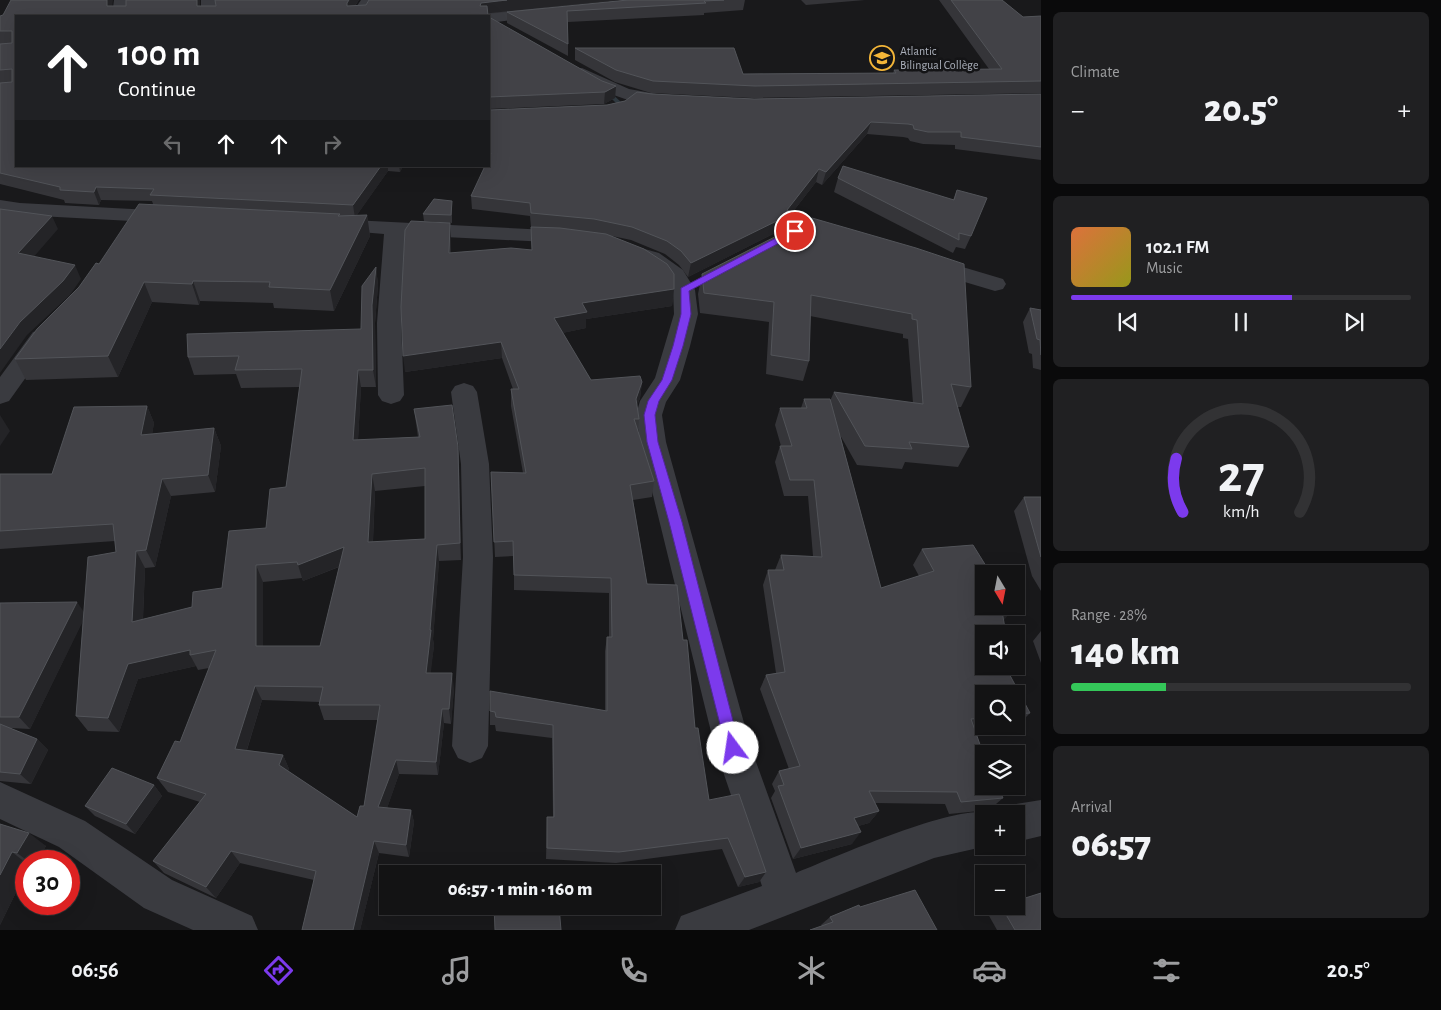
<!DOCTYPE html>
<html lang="en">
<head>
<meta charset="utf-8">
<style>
  :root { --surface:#131314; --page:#202022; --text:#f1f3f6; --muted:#9d9ea0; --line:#323234; --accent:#7c3aed }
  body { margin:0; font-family:"Alegreya Sans",sans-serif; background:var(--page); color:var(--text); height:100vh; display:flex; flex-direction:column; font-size:19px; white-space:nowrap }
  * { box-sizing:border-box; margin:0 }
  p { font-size:16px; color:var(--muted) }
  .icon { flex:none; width:28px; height:28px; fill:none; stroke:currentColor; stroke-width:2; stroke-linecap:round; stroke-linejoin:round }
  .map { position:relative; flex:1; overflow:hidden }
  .drawer { display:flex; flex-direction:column; gap:12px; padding:12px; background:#0a0a0b; width:400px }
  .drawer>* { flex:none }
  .banner { position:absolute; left:15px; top:15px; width:475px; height:152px; border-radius:0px; box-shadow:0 5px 20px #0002,0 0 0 1px var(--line); background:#202124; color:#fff; overflow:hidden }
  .needle { width:32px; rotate:170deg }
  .controls { position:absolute; left:975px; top:565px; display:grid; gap:10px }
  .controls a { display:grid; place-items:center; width:50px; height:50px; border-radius:0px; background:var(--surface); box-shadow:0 5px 20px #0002,0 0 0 1px var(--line); font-size:25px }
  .speed { position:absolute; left:15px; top:850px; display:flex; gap:10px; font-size:25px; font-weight:700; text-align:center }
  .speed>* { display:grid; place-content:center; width:65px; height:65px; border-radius:50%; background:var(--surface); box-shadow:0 5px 20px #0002,0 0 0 1px var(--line); line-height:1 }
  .speed .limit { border:8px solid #d22; background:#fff; color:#111 }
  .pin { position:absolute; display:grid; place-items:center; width:42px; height:42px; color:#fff; margin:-21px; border:2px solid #fff; border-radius:50%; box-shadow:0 1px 5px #0007 }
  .me { position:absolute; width:55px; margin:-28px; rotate:346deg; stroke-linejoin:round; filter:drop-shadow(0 0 4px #0008) }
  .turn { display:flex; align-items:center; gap:18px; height:105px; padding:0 20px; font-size:22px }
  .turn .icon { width:65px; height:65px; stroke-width:2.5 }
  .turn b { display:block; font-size:35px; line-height:42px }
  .lanes { display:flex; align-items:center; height:48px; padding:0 20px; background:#0003; justify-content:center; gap:25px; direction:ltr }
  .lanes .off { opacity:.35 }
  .big { font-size:38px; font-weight:800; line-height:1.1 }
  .drawer .widget { flex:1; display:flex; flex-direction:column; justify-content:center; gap:8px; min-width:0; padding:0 18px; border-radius:8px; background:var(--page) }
  .drawer .dial { align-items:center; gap:0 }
  .dial svg { height:130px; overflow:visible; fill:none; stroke:var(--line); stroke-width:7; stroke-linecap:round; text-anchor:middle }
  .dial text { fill:var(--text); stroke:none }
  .song { display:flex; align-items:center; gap:15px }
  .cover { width:60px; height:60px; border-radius:8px; background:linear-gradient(135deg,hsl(20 70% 55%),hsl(60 70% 35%)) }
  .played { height:5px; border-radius:2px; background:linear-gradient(90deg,var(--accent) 65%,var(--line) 65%) }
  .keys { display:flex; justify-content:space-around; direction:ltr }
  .heat { display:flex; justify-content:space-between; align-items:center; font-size:28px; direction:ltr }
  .charge { height:8px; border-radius:4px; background:linear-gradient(90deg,#34c759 28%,var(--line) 0) }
  .trip { position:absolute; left:379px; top:865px; width:282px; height:50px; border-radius:0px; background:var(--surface); box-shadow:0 5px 20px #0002,0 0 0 1px var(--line); font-weight:800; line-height:50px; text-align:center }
  .tab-bar { display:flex; height:80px; justify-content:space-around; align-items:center; background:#080808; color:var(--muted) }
  .tab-bar .icon { width:35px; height:35px }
  .tab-bar .current { color:var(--accent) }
  .tab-bar b { font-size:22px; color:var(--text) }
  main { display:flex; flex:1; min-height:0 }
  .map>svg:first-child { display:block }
</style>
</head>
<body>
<main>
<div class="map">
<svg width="1041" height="930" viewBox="0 0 1041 930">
  <rect width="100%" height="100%" fill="#19191b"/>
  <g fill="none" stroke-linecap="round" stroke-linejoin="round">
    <path fill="#2e383f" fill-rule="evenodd" d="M606 88 622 103V105L608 107V105L616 103 603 90Z"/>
    <path fill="#3a3b40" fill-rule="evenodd" d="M114 0H128V16H112Z
      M201 0H215L217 16H201Z
      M361 0H376L366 16H350Z
      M544 7 549 9 552 12 549 15 489 23V16H482L489 13Z
      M582 68 629 89 674 97 677 101 674 105C645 112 601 90 576 77L574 73 576 69Z
      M0 200 20 203 169 211 176 213 179 217 176 221 169 223 20 215 0 212Z
      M332 219 568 231 576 232 579 237 576 242 568 243 405 235 401 323 404 395 400 401 391 404 382 401 378 395 377 323 384 234 325 229 321 225 325 221Z
      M641 248 659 253 683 270 695 290 698 314 690 346 680 380 666 402 662 415 666 442 751 748 796 873C831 859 961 801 992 814H984V846H987L934 858 749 930H675L681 916 762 886 715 748 640 442 636 415 640 401 655 378 674 314 673 290 666 279 643 263 633 260 630 255 633 250Z
      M929 257 1003 279 1006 284 1003 289 995 291 921 269 918 264 921 259Z
      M42 330 51 332 54 338 9 401 0 404V377L33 332Z
      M464 383 473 386 477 392 489 464 493 557 488 746 482 758 470 763 458 758 452 746 463 557 461 464 451 392 455 386Z
      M0 782 85 821 172 880 252 916 258 930H193L144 908 59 847 0 819Z
      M1041 800V836L1016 842V814H1001L1003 810 1016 804Z"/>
  </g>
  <path fill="#353539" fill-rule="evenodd" d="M200 0V6H216L215 0H359L355 6 366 5 369 0H618L514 11 628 0H745L743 10 704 13V15L568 22V56L507 23V12L487 14 16 166H403L400 172 388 171 356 216 367 215 370 236 334 311 274 308 273 303 200 301 199 305 152 302 118 377 26 380 15 359 99 264 153 204 152 201 101 200 99 205 65 203 64 200 0 184V16L112 6H126Z
    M801 0H865L806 5Z
    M939 0H1002L1023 17 1041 16V93L752 98 651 93 615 82 575 60V48L743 74 893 73 894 70 989 69Z
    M489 17 602 81 616 86 615 98 604 104 489 109Z
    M652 94 754 99 1041 94V160L955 149V145L923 144 910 141 908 138 903 137 867 134 822 185 816 182 788 218 785 228 688 277 679 265 665 254 631 240 612 236 674 289 672 306 586 319V328L562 333 591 380 642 382 640 398 637 405 639 419 638 431 654 481 652 497 633 500 647 584 683 640 695 728 709 800 766 872 759 882 738 887 722 849 616 863 546 859 547 817H553L552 738 496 731 495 725H490V711L605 710V651L607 637H609V593L514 590V556L495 557 491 472 523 473 511 406V389H513L502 358 405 372 451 239V253L532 250 531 227 530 216 472 209 471 196 489 166V110L607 105Z
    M838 178 953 200 957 190 971 236 965 249 956 247 953 253 834 192Z
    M452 209V223L424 221 423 214Z
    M916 248 971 387 961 407H957L969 447 958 467 905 462 902 469 857 465 840 435 881 588 919 576 913 565 922 549 984 634 1030 713 1017 726 975 731 984 756 1003 798 989 810 949 814 945 804 875 803 879 811 869 823 858 826 852 844 793 859 771 798 775 791 772 784 779 771 789 769 760 689 766 675 776 673 763 585 768 570H775L781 555 813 556 808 496H784L775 462 780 446H781L775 425 780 408H801L804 399 830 401 834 392 913 403 908 339 903 338V334L810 316 809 361 803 381 766 374 769 322 700 313 698 294 702 274ZM984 694H1016V726H984Z
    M376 267 378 285 375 323 376 387H361L358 440 418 437 414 409 458 447 459 464 461 560 439 561 433 639 434 646 430 673 454 688 451 724 444 723 438 775 399 774 387 808 411 810 414 822 409 857 379 853 360 930H302L314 880 240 863 216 898 164 873 153 861 200 802 168 792 157 778 180 742 209 668 198 670 196 666 138 679 119 732 88 731 76 716 83 620 30 729 10 728 37 739 48 750 31 784 0 781V603L84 612 116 552 115 541 0 549V474H52L147 406 154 423 152 434 214 428 221 446 215 492 171 496 155 567 145 568 143 619 192 607 222 588 266 528 286 487 300 387 241 388 236 374 194 375 188 357 361 329ZM425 486V539L373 542 375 491ZM339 567 320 646H263V582L302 578 303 581ZM262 700 320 702 319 705 324 720H378L364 806 357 817 288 771 289 769 283 755 247 750Z
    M1030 308 1041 310V370L1033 368 1032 354 1029 353 1023 322Z
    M1024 497H1041V591L1032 576 1014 511Z
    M1041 631V663L1033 641Z
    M154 785 162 796 135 834 95 816 85 806Z
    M0 824 46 846 37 861H26V872L0 925Z
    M999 906H1016L1041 930H997L988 914Z
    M860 907 937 930 822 926 821 925 830 917Z"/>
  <path fill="#242427" d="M107 0H113L111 16 107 6Z
    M197 0H200V16L197 6Z
    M349 0H359L348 15 347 3Z
    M507 0H618L481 14 480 6 481 3Z
    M616 86 615 98 604 104 605 92Z
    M871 122 867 134 822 185 826 172Z
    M381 166H388V171L355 218 353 205Z
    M399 166H403L400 172Z
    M819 169 816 182 788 218 785 228 688 277 691 263 787 210Z
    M96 187 101 200 99 205 94 192Z
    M367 215 370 236 334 311 330 290Z
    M52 216 58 229 25 267 18 253Z
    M450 223 451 239 450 269 449 253Z
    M75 265 81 279 70 295 27 335 0 373V349L20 322Z
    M376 267 378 285 375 323 376 387 373 370 372 305Z
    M193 281 200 301 199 305 192 284Z
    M144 282 152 302 118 377 108 356Z
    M674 289 672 306 586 319V328L553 335 554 318 582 303Z
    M501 342 502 358 405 372 403 356Z
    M358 370 361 387 357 457 353 440Z
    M642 382 640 398 634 415 636 399Z
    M147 406 154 423 149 453 141 435Z
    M0 415 10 431 0 446Z
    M214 428 221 446 215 492 208 475Z
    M458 447 459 464 461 560 460 543Z
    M372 474 375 491 372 559 368 542Z
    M162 479 171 496 155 567 146 550Z
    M437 545 439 561 433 639 434 646 429 688 426 673Z
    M344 547 348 563 303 581 298 565Z
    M136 551 145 568 142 637 132 622Z
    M256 565 263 582V662L256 646Z
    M77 602 86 615 30 729 19 717Z
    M1013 609 1001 624 1002 611Z
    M190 650V655L196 666 138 679 119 732 108 718 128 664Z
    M452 673 454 688 451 724 449 709Z
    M255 686 262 700 243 762 235 749Z
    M442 709 444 723 438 775 436 762Z
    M37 739 48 750 31 784 20 774Z
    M283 755 289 769 286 778 279 765Z
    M396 760 399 774 383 820 378 807Z
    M154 785 162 796 135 834 126 824Z
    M411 810 414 822 409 857 406 845Z
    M879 811 869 823 845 830 854 818Z
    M861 832 852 844 793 859 801 848Z
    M29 833 46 846 37 861H28L17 853Z
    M374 841 379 853 360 930H353Z
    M231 851 240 863 216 898 206 887Z
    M12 852 26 863V872L0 925V875Z
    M766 872 759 882 738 887 745 877Z"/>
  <path fill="#424247" stroke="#525459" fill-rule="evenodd" d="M11 0H107V6H126V0H197V6H216L215 0H349L347 3V6L366 5 369 0H507L481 3 480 6H487L488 16H16V166H381L353 205 150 195 154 189 96 187 94 192 60 190V187L0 173V83L12 82V69L0 70V44L12 43V31H0V16L3 15Z
    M628 0H724L704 1 706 3 567 11 568 44 507 12Z
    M951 0H1002L1023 17 1041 16V81L755 86 653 81 616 70 575 48H734L743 74 896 73 894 70 1002 69Z
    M489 17 602 81 616 86 605 92 489 97Z
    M637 92 652 94 754 99 1041 94V147L961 137V132H928L914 129 913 125 908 124 871 122 826 172 819 169 787 210 790 211 787 214 789 215 691 263 681 251 667 241 632 227 594 219 531 213 530 203 471 196 485 166H489V158L491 153H489V110L607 105 625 101Z
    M843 166 954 200 957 190 987 198 971 236 959 233V240L838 178Z
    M434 199 452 201 451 215 423 214Z
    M139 204 340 214 338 216 367 215 330 290 269 287 270 282 193 281 192 284 144 282 108 356 15 359 37 329 79 287 96 263 99 264Z
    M0 209 52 216 18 253 75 265 63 281 20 322 0 349Z
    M812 218 916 248 964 264 971 387 951 384 969 447 909 442 912 449 865 446 834 392 923 404 917 320 912 319V314L811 295 809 361 771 355 774 302 704 293 702 274Z
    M411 221 450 223 449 253 511 248 532 250 531 227 560 228 606 234 644 249 667 264 674 274V289L582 303 587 312 554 318 591 380 640 376 642 382 636 399 639 419H634L654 481 630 485 647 584 677 585 683 640H687L695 728H698L709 800 739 794 766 872 745 877 728 838 619 852 547 848V817H554L553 725 496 717 495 712 490 711V691L607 711V637H612L611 578 514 575 513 541 494 542 491 472 526 473 511 389H519L501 342 403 356 401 307 405 230Z
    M376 267 372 305 373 370H358L353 440 420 437 414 409 452 405 458 447 460 543 437 545 430 630H431L426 673H452L449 709H442L436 762 396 760 378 807 411 810 406 845 374 841 353 930H302L316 871 231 851 206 887 153 861 206 794 157 778 175 741 180 742 216 650 190 655V650L128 664 108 718 76 716 88 557 116 552 113 524 0 531V474H52L74 407 147 406 141 435 214 428 208 475 162 479 146 550 136 551 132 622 192 607 193 592 222 588 229 531 266 528 270 489 286 487 302 369 235 370 239 356 188 357 187 334 361 329 362 286ZM425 468V539L368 542 372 474ZM344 547 320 646H256V565L297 562 298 565ZM255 686 323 687 319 705H380L364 806H360L357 817 279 765 283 755 235 749Z
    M1030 308 1041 310V355L1040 340 1037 339Z
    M804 399H830L881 588 934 571 922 549 973 545 991 574H984V606H1011L1013 609 1002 611 1006 634H984V666H1005L1030 713 1016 714V694H984V718L971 719 984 756V786H997L1003 798 961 802 957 792 869 791 879 811 854 818 861 832 801 848 778 786 784 785 779 771 800 766 766 675 785 672 768 570H784L781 555 822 557 814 480H790L780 446H792L780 408H807Z
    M1024 497H1041V557Z
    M77 602 19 717H0V603Z
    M0 724 37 739 20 774 0 772Z
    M112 768 154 785 126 824 85 806Z
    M0 824 29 833 17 853 12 852 0 875Z
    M530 867H555L556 874H530Z
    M915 890 937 930H810L833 922 830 917 859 905 860 907Z
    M1041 893V930H1015L1001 906H1016V901Z
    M494 906H559L561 930H495Z"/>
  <path fill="#7c3aed" stroke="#51269a" d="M795 228 799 231 798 233 689 291 691 314 683 346 672 380 659 401 655 415 658 442 682 522 740 748 738 753 733 755 728 753 726 748 669 522 647 442 644 415 648 401 662 380 673 346 681 314V288Z"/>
  <defs>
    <symbol id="school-ring" viewBox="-11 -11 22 22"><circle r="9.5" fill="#141416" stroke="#f3b538" stroke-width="1.5"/><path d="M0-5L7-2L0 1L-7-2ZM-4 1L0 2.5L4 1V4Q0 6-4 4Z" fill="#f3b538"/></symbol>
  </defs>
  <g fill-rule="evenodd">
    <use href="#school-ring" x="868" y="44" width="28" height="28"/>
  </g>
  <g text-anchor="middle" stroke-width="5" stroke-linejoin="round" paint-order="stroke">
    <g font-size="12" fill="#abb0bb" stroke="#141416" text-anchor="start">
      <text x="900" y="55">Atlantic<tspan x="900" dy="14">Bilingual Collège</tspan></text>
    </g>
  </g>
</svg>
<div class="controls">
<a><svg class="needle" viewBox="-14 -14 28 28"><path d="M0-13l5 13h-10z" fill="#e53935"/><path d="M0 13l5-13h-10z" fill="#9d9ea0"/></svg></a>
<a><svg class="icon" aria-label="sound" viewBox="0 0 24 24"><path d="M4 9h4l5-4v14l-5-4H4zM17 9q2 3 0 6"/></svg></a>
<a><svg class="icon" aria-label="search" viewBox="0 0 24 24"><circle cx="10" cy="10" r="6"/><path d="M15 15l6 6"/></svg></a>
<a><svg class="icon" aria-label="layers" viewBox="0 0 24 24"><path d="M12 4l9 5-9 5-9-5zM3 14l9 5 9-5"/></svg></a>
<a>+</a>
<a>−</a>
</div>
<div class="speed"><div class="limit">30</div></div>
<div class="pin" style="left:795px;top:231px;background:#d93025"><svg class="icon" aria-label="arrive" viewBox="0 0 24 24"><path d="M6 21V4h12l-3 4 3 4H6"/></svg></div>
<svg class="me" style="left:733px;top:748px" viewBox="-20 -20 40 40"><circle r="19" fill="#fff"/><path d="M0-13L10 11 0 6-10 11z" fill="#7c3aed"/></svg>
<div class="trip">06:57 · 1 min · 160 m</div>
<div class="banner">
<div class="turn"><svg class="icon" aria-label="ahead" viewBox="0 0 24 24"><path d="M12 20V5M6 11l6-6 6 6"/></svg><div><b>100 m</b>Continue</div></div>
<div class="lanes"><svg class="icon off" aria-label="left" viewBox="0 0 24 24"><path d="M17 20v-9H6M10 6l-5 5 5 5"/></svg><svg class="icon" aria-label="ahead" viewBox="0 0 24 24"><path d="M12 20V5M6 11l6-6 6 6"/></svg><svg class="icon" aria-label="ahead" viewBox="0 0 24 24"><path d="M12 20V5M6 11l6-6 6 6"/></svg><svg class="icon off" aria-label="right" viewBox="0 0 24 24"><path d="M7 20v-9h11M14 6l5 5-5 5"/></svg></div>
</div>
</div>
<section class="drawer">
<div class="widget"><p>Climate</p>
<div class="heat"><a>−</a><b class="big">20.5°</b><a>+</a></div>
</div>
<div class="widget">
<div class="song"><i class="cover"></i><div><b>102.1 FM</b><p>Music</p></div></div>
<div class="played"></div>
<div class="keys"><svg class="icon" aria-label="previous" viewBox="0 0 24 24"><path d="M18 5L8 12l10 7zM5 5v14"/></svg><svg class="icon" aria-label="pause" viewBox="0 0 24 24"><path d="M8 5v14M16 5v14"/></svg><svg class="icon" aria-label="next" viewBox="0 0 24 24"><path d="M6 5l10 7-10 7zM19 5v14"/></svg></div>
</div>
<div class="widget dial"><svg viewBox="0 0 100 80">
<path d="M14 69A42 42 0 1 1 86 69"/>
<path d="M14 69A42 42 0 0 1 10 36" stroke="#7c3aed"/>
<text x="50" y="56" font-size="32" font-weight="700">27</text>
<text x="50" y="72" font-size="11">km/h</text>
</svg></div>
<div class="widget"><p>Range · 28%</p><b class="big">140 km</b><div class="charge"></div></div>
<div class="widget"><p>Arrival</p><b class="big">06:57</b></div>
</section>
</main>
<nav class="tab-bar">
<b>06:56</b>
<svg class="icon current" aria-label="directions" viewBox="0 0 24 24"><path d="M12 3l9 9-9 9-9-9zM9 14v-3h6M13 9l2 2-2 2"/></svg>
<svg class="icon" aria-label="music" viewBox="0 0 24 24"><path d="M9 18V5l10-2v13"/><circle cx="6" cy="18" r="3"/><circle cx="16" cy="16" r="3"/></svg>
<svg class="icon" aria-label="phone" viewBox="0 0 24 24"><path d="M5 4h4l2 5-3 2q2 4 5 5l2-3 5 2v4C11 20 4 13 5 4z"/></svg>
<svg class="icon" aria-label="climate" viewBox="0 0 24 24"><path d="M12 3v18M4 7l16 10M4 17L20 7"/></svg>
<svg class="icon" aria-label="car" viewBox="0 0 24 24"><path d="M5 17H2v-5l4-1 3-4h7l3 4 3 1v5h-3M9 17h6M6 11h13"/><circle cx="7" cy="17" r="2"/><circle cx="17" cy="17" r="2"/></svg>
<svg class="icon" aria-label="filters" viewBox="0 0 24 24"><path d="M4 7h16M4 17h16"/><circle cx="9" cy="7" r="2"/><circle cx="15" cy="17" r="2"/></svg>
<b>20.5°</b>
</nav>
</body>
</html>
